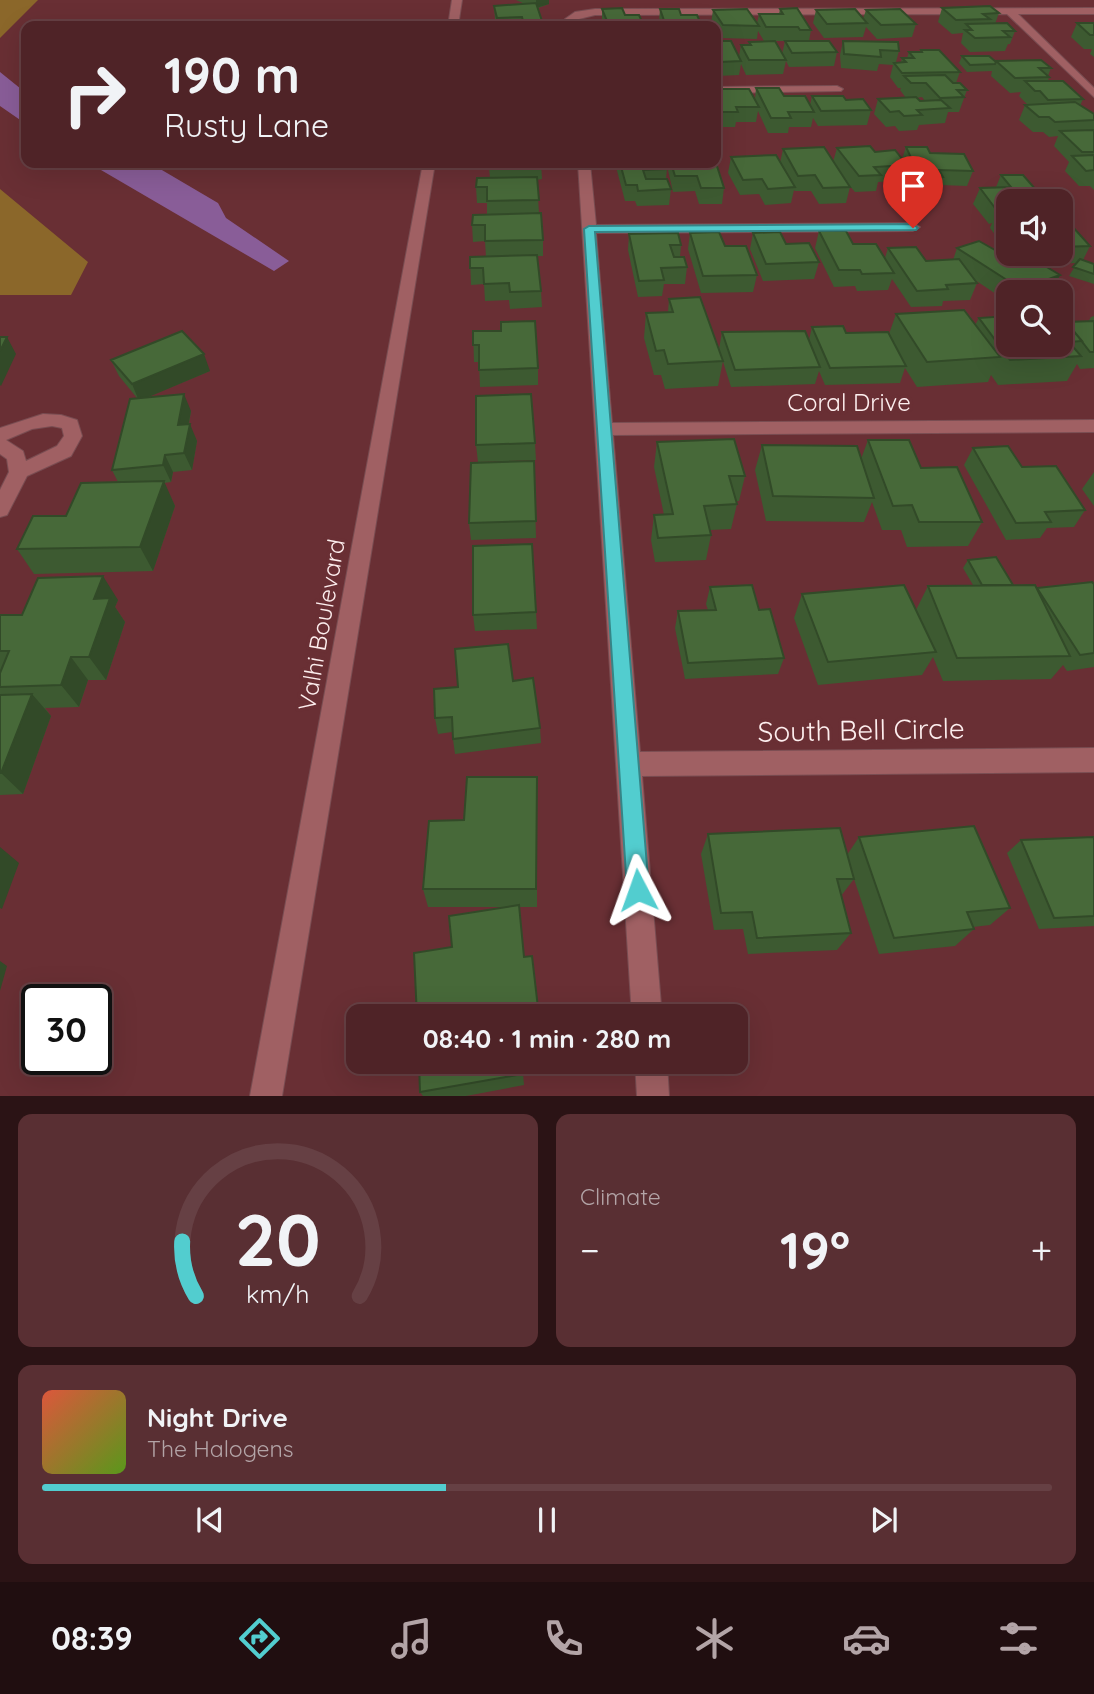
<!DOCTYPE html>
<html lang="en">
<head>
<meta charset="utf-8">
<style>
  :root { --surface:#4f2327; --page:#592f33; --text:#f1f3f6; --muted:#b3a4a7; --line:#664044; --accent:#52cdcf }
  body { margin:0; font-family:Quicksand,sans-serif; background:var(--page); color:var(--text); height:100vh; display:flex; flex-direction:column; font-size:26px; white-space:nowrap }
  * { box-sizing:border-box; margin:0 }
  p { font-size:23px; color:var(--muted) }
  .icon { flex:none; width:38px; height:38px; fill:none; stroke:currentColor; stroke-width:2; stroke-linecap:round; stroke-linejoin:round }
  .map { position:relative; height:1096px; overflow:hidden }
  .panel { display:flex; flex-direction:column; gap:18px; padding:18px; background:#2b1315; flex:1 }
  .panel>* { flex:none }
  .banner { position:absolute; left:21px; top:21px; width:700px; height:147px; border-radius:14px; box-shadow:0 7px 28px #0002,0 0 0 2px var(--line); background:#4f2327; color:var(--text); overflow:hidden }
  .controls { position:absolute; left:996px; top:189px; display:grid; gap:14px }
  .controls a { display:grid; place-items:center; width:77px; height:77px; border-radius:14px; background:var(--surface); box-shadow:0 7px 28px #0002,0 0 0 2px var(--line); font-size:35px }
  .speed { position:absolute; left:21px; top:984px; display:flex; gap:14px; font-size:35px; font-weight:700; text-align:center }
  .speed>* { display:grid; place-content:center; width:91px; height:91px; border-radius:50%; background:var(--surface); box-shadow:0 7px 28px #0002,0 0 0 2px var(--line); line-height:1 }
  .speed .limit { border:4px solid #111; border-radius:10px; background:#fff; color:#111 }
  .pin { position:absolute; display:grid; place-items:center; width:60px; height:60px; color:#fff; margin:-72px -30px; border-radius:50% 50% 50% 0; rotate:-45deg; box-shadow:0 0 7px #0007 }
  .pin .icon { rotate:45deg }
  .me { position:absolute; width:77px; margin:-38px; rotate:356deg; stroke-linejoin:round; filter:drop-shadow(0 0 5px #0008) }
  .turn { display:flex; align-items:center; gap:24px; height:147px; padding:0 28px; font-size:32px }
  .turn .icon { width:91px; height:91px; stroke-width:2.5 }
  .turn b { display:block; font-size:49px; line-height:60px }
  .big { font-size:52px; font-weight:800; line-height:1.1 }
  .panel .card { flex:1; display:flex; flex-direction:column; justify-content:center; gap:10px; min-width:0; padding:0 24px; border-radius:14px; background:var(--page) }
  .panel .dial { align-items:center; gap:0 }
  .dial svg { height:182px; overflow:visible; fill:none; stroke:var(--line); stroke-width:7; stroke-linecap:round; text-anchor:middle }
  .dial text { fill:var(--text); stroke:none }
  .song { display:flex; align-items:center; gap:21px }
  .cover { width:84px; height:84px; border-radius:10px; background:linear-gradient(135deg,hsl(10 70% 55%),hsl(90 70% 35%)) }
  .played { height:7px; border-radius:4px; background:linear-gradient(90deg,var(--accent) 40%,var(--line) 40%) }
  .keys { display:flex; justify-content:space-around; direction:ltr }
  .heat { display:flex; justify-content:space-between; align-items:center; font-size:38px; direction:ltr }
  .panel .tiles { flex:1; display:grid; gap:18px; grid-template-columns:1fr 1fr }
  .card:last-child { grid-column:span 2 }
  .trip { position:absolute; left:346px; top:1004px; width:402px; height:70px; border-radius:14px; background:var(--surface); box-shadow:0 7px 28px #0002,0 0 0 2px var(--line); font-weight:800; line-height:70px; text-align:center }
  .tab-bar { display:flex; height:112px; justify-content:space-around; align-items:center; background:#200e10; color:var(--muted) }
  .tab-bar .icon { width:49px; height:49px }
  .tab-bar .active { color:var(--accent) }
  .tab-bar b { font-size:32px; color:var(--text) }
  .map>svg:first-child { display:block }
</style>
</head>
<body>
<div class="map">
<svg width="1094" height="1096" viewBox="0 0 1094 1096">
  <rect width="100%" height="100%" fill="#692f34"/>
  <path fill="#8b672a" d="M0 0H38L0 38Z
    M0 189 88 262 71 295H0Z"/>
  <path fill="#895d98" d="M0 72 26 93V124L0 106Z
    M89 163H150L218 203 226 218 289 261 274 271Z"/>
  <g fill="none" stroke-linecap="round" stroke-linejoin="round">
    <defs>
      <path id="minor" d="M452 0H462L458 26H448Z
        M1094 8V14H1018L1094 88V97L1007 14 595 15 575 20 576 26H566L565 19 575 12 595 9Z
        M837 86 843 89 841 91 716 93V87Z
        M423 163H435L282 1096H250Z
        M578 163H590L596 225 913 223 920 227 913 231 596 233 612 423 1094 420V432L613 435 640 752 1094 748V772L642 776 662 1017H632Z
        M43 414 61 415 77 420 82 436 71 456 27 476 7 515 0 517V490L9 472 7 459 0 454V428ZM52 426 62 428 64 436 57 446 26 461 23 451 6 440 32 429Z
        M635 1062H667L669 1096H637Z"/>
    </defs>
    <use href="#minor" stroke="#794d52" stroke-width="2"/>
    <use href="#minor" fill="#a06063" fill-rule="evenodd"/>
  </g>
  <path fill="#3d5a31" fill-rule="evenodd" d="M516 0H549V4L538 8 542 21V26H496L495 19 494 6 525 4Z
    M942 8 999 13 995 24 1015 31 1010 44H1008L1005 51 970 52 961 43 963 33 952 34 938 22Z
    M602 9 625 15 644 26H603L602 22Z
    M660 9 681 15 702 26H660L659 22Z
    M780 9 811 30 809 41 837 52 834 66 789 67 786 61 783 74 746 75 741 64 739 75 718 76 716 71V41L739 56 741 45H749V42L782 54 785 41H795H764L758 31 757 39 721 38 716 30V26H713L711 23 713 10 757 23 759 14H779Z
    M816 10 863 19 866 10 916 24 912 37 877 39 866 27 863 37 824 38 813 23Z
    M1077 23H1094V57L1090 54 1092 49H1084L1071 37Z
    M843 41 899 51 896 62H901L902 58H907L909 52H920L921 50 960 72 956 83 967 90 959 112H948L945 123 919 125 917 130 899 131 895 126 886 127 874 114 878 99 906 98 900 90 901 88H898L890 77 893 65 879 64 877 71 841 68 840 55ZM922 97 925 101H920L916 98Z
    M962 56 996 62 1051 68 1048 76 1049 77 1048 81 1083 99 1080 106 1094 114V190L1090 186H1079L1065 171 1069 162 1054 146 1058 136 1049 137 1043 132H1033L1019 120 1025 105H1028L1019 96 1021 92 1010 93 991 76 992 71 967 72 959 63Z
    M756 88 810 105 812 96 846 100 871 110 867 125 818 126 813 118 811 127H789L788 133H768L758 111 756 122H736L735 127H716V89L755 99Z
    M906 147 930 153 973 171 967 186 940 185 938 193 915 192 905 171 902 181 878 182 876 191 855 192 847 183 850 187 846 203 819 204 811 191H795L794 190 791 203 765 205 759 194 740 195 728 173 731 157 780 163 783 149 833 162 837 148 875 152 902 159Z
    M481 163H541L542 179 537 180 539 213 543 240V256H537L541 291 542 307 510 309 509 300 485 301 484 284 471 285 470 257H486L485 241 473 242 472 225 487 214V203H477L476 187 490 178 489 168 482 169Z
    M615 163H664L667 169 666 179 671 189 669 205 637 206 635 201H625Z
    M668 163H716L724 188 722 204H699L695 191 673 192 668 170Z
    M1001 175 1044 199 1043 201H1008V240H999L990 228 992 223 989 224 973 204 980 188 996 187Z
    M1060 223 1090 246 1083 260 1094 264V284L1069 276 1077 263 1045 264 1037 254H1060Z
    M819 231 885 258 888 248 926 261 953 260 957 248 1002 254 1060 275 1052 291 1008 292V302L975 280 977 283 970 300 943 301 942 306 911 307 892 279 888 290 857 291 855 286 834 287 815 248Z
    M690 233 725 246 757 275 753 292 701 293 688 249Z
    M753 233 786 244 819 262 814 279 763 281 750 249Z
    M629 234 681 245 680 257 687 267 685 284H664L662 296 638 297 628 250Z
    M669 299 723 361 718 386 665 389 661 375H654L644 338 646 313 668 312Z
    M896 314 975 325 979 318 1067 323 1088 322 1091 317 1094 316V368L1080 369 1077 364 1067 381 998 385 991 375 988 382 917 387 905 368 900 383 825 385 819 371 815 384 731 387 719 349 722 332 809 340 812 327 846 333 889 334Z
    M473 331 538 368V385L480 387 479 362H474Z
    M111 360 210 371 148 397 191 411 189 424 197 441 192 470 173 472 171 482 164 483 175 506 153 571 34 574 17 549 66 516 118 482 112 470 137 398 119 376Z
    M868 440 921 468 982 522 968 546 907 547 901 530H882L872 502 864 522 766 521 755 470 762 445 861 459Z
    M657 442 745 476 739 501H736L737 504 731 529 710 530 711 535 706 560 655 562 651 540 654 515H664L654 467Z
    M535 443 536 460 478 462 476 445Z
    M973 448 1085 510 1074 527 1047 528 1040 538 1006 540 964 465Z
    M534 461 536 538 471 540 469 523Z
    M1094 472V506L1082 489Z
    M968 560 1013 585 1037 589 1094 584V667L1067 671 1063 665 1051 679 943 681 933 657 922 675 818 685 794 618 802 594 916 610 928 586 973 585 963 568Z
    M710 587 759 610 784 658 778 674 685 679 675 628 678 611 708 610 706 604Z
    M118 600 115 607 125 622 106 680H88L79 707 45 708 51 716 23 794 0 795V615H22Z
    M536 612 537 629 475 631 473 615Z
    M513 681 540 728 541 743 455 754 452 732 438 734 435 718Z
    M537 777V907H519L524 957 538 1008 539 1017H417L452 947 509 907H428L423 889 464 820Z
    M708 834 847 855 859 837 1010 908 990 925 973 927 974 929 955 946 879 954 854 879 841 896 851 933 837 950 748 954 743 929 714 930 701 854Z
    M1094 837V926L1039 929 1007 853 1021 840Z
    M522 1062 524 1085 466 1096H423L420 1092Z"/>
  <path fill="#324a28" d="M536 0H549V4L536 8Z
    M1060 275 1052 291 1020 292 1021 289Z
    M7 337 16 354 1 386 0 385V351Z
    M204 354 210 371 139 401 132 384Z
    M184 394 191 411 185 442 178 425Z
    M190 424 197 441 192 470 184 453Z
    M165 455 173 472 171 482 163 465Z
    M164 481 175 506 153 571 140 547Z
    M103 576 118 600 115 607 125 622 106 680 89 657 94 599Z
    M71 657 88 680 79 707 61 685Z
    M32 694 51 716 23 794 1 773Z
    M0 847 19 863 2 909 0 908Z
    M0 961 7 966 0 991Z"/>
  <path fill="#476939" stroke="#324a28" stroke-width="2" d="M536 3 542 21H523L522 17 497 18 494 6Z
    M990 6 999 13 983 14 990 19 956 20 942 8Z
    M622 8 625 15H639L644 26H609L602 9Z
    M797 8 811 30H800L798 27H766L759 14H783L780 9Z
    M660 9H679L681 15H697L702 26H666Z
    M747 9 759 26 723 25 713 10Z
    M855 9 867 23 827 24 816 10Z
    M900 9 916 24 881 25 866 10Z
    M1007 23 1015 31H1003L1010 37 975 38 965 30H972L966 24Z
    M1077 23H1094V35H1090Z
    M538 25V26H502Z
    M716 41H731L741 61 720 62 716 54Z
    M775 41 786 60H749L741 45H751L749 42Z
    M785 41H829L837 52 792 53Z
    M843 41 898 42 899 51 880 50 881 57 844 54Z
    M921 50H939L960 72 902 73 894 63 906 62 902 58H914L909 52H922Z
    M962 56H989L996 62 995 64 970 65Z
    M1041 60 1051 68H1039L1049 77 1015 78 996 61Z
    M945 75 953 83H960L967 90H957L964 97 940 98 926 83H911L904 76Z
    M1025 81H1063L1083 99 1048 100 1040 91H1035Z
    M756 88H779L784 96H805L814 112H788L791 118H771Z
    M716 89H749L759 107H736L738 112H717L716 108Z
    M812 96H843L846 100 863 99 871 110 821 111Z
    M916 97 920 101 941 100 950 108 917 110 922 115 904 116 899 111 890 112 878 99Z
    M1075 102 1094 114V120L1055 122 1049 117H1039L1025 105Z
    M1094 130V152H1082L1060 131Z
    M870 146 875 152 895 150 907 165 874 167 881 175 859 176 837 148Z
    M824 147 850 187 823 188 815 175 798 176 783 149Z
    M906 147H927L930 153 964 154 973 171 939 170 943 177H920Z
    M776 155 795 187 768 189 762 179 743 180 731 157Z
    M1094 155V170L1086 171 1072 156Z
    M490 163H541L542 164 490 166Z
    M620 163H664L667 169 643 170 646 179H667L671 189 638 191 637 185H626Z
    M671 163H716L724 188H701L697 176H675Z
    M1001 175H1023L1044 199H1030L1032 201H1008V207L995 208 980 188 1011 187Z
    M537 177 539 200 487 201V187H476L477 178Z
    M997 212H1008V224H1006Z
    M541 213 543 240 485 241V225H472L473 215Z
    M1060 223 1063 226H1072L1090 246 1060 247Z
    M819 231H846L853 244H876L894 273 862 274 860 270H839Z
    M719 232 725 246H746L757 275 703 276 690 233Z
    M780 232 786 244 809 243 819 262 766 264 753 233Z
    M678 233 681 245H670L674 257H684L687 267 661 268 664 280 639 281 629 234Z
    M979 241 1002 254 1008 252V254H1025L1060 275 1021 289 957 248Z
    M916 247 926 261 959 259 977 283 946 285 948 289 917 291 888 248Z
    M537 255 541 291 510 292 509 283 484 284 483 268H470V257Z
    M1080 259 1094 264V274L1073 267Z
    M700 297 723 361 668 364 664 350 656 351 646 313 673 312 669 299Z
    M964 310 1000 357 927 362 896 314Z
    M1060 315 1082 341 1069 342 1081 356 1010 360 979 318 1008 316V345H1060Z
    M535 321 538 368 479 370V345H473V331H501V322Z
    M1094 321V352H1090L1067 322Z
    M843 326 846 333 888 332 906 366 830 368 812 327Z
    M182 331 204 354 132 384 111 360Z
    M805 331 820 367 735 370 722 332Z
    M0 337H7L0 351Z
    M184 394 178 425 190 424 184 453 165 455 163 465 112 470 130 399Z
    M531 394 535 443 476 445V396Z
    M734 439 745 476H729L737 504 704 506 711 535 658 538 654 515 673 514 657 442Z
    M868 440H909L921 468 957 467 982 522H919L912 505 893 506Z
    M762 445 857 446 874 498 773 496Z
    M1008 446 1022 467 1056 466 1085 510 1045 512 1051 522 1016 523 973 448Z
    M534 461 536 521 469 523 471 463Z
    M164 481 140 547 17 549 33 516H66L81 483Z
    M532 544 536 612 473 615V546Z
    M996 557 1013 585H982L968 560Z
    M103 576 94 599 110 598 89 657H71L61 685 0 687V673L9 651H0V615H22L38 578Z
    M1092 582 1094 584V653L1080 655 1037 588Z
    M752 585 759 610 770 609 784 658 688 663 678 611 716 610 710 587Z
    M904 585 936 652 828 662 802 594Z
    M1035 585 1070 656 957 658 928 586Z
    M508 644 513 681 533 678 540 728 453 739 452 717 435 718 434 689 458 687 455 649Z
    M32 694 1 773H0V695Z
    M467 777H537L536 889H423L429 821 464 820Z
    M974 826 1010 908 967 912 974 929 894 938 859 837Z
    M840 828 854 879H837L851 933 757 938 752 912 721 913 708 834Z
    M1094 837V916L1054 918 1021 840Z
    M519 905 524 957 532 956 538 1008 516 1012V1017H417L414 953 452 947 449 916Z
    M419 1062H522L523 1074 420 1092Z"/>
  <path fill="#52cdcf" stroke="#358587" stroke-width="2" d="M913 224 918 228 916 230 595 232 649 890 646 898 638 901 630 898 627 890 584 229 589 226Z"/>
  <g text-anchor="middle" stroke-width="7" stroke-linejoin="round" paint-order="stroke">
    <g font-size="24" fill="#fdeeee" stroke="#692f34">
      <text x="849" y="411">Coral Drive</text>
      <text transform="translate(322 625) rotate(-80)" y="8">Valhi Boulevard</text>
    </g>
    <g font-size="28" fill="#fdeeee" stroke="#692f34">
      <text transform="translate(861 730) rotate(-1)" y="10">South Bell Circle</text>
    </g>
  </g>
</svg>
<div class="controls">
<a><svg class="icon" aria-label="sound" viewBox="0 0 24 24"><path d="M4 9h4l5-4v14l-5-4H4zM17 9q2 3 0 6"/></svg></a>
<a><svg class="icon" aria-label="search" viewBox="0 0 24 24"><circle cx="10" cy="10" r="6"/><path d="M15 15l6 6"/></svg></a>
</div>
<div class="speed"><div class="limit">30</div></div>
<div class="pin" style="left:913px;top:228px;background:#d93025"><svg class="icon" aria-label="arrive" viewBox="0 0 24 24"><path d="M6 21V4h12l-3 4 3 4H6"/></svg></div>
<svg class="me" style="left:638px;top:890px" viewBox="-20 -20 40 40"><path d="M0-17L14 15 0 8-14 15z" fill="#52cdcf" stroke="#fff" stroke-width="4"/></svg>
<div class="trip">08:40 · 1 min · 280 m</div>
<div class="banner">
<div class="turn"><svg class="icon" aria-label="right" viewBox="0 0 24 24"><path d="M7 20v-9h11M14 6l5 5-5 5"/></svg><div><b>190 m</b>Rusty Lane</div></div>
</div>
</div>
<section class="panel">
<div class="tiles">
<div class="card dial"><svg viewBox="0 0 100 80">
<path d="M14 69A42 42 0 1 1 86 69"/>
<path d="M14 69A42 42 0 0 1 8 45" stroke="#52cdcf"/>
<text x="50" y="56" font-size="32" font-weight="700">20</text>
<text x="50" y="72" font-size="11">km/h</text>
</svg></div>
<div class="card"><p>Climate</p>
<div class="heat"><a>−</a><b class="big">19°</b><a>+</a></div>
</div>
<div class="card">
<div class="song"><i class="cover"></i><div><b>Night Drive</b><p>The Halogens</p></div></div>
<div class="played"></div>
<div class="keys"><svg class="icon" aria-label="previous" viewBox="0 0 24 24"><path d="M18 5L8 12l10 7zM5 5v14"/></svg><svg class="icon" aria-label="pause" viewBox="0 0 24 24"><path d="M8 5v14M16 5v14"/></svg><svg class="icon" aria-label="next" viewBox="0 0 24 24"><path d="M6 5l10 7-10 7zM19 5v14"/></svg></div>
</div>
</div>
</section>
<nav class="tab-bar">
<b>08:39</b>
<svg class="icon active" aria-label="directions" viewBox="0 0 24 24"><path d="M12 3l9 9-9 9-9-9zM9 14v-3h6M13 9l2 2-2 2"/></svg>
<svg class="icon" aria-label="music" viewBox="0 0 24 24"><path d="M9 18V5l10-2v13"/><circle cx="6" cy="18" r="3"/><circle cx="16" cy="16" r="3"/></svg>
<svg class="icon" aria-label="phone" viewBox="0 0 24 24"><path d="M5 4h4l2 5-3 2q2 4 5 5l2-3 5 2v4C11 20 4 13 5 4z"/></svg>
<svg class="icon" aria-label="climate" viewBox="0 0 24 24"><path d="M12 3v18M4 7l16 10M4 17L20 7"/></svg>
<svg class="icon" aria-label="car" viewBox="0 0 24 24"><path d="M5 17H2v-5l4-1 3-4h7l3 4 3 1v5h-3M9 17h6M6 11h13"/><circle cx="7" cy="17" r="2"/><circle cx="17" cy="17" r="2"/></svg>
<svg class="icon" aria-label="filters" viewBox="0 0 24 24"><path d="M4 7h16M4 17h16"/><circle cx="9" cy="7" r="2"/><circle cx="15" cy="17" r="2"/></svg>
</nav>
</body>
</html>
